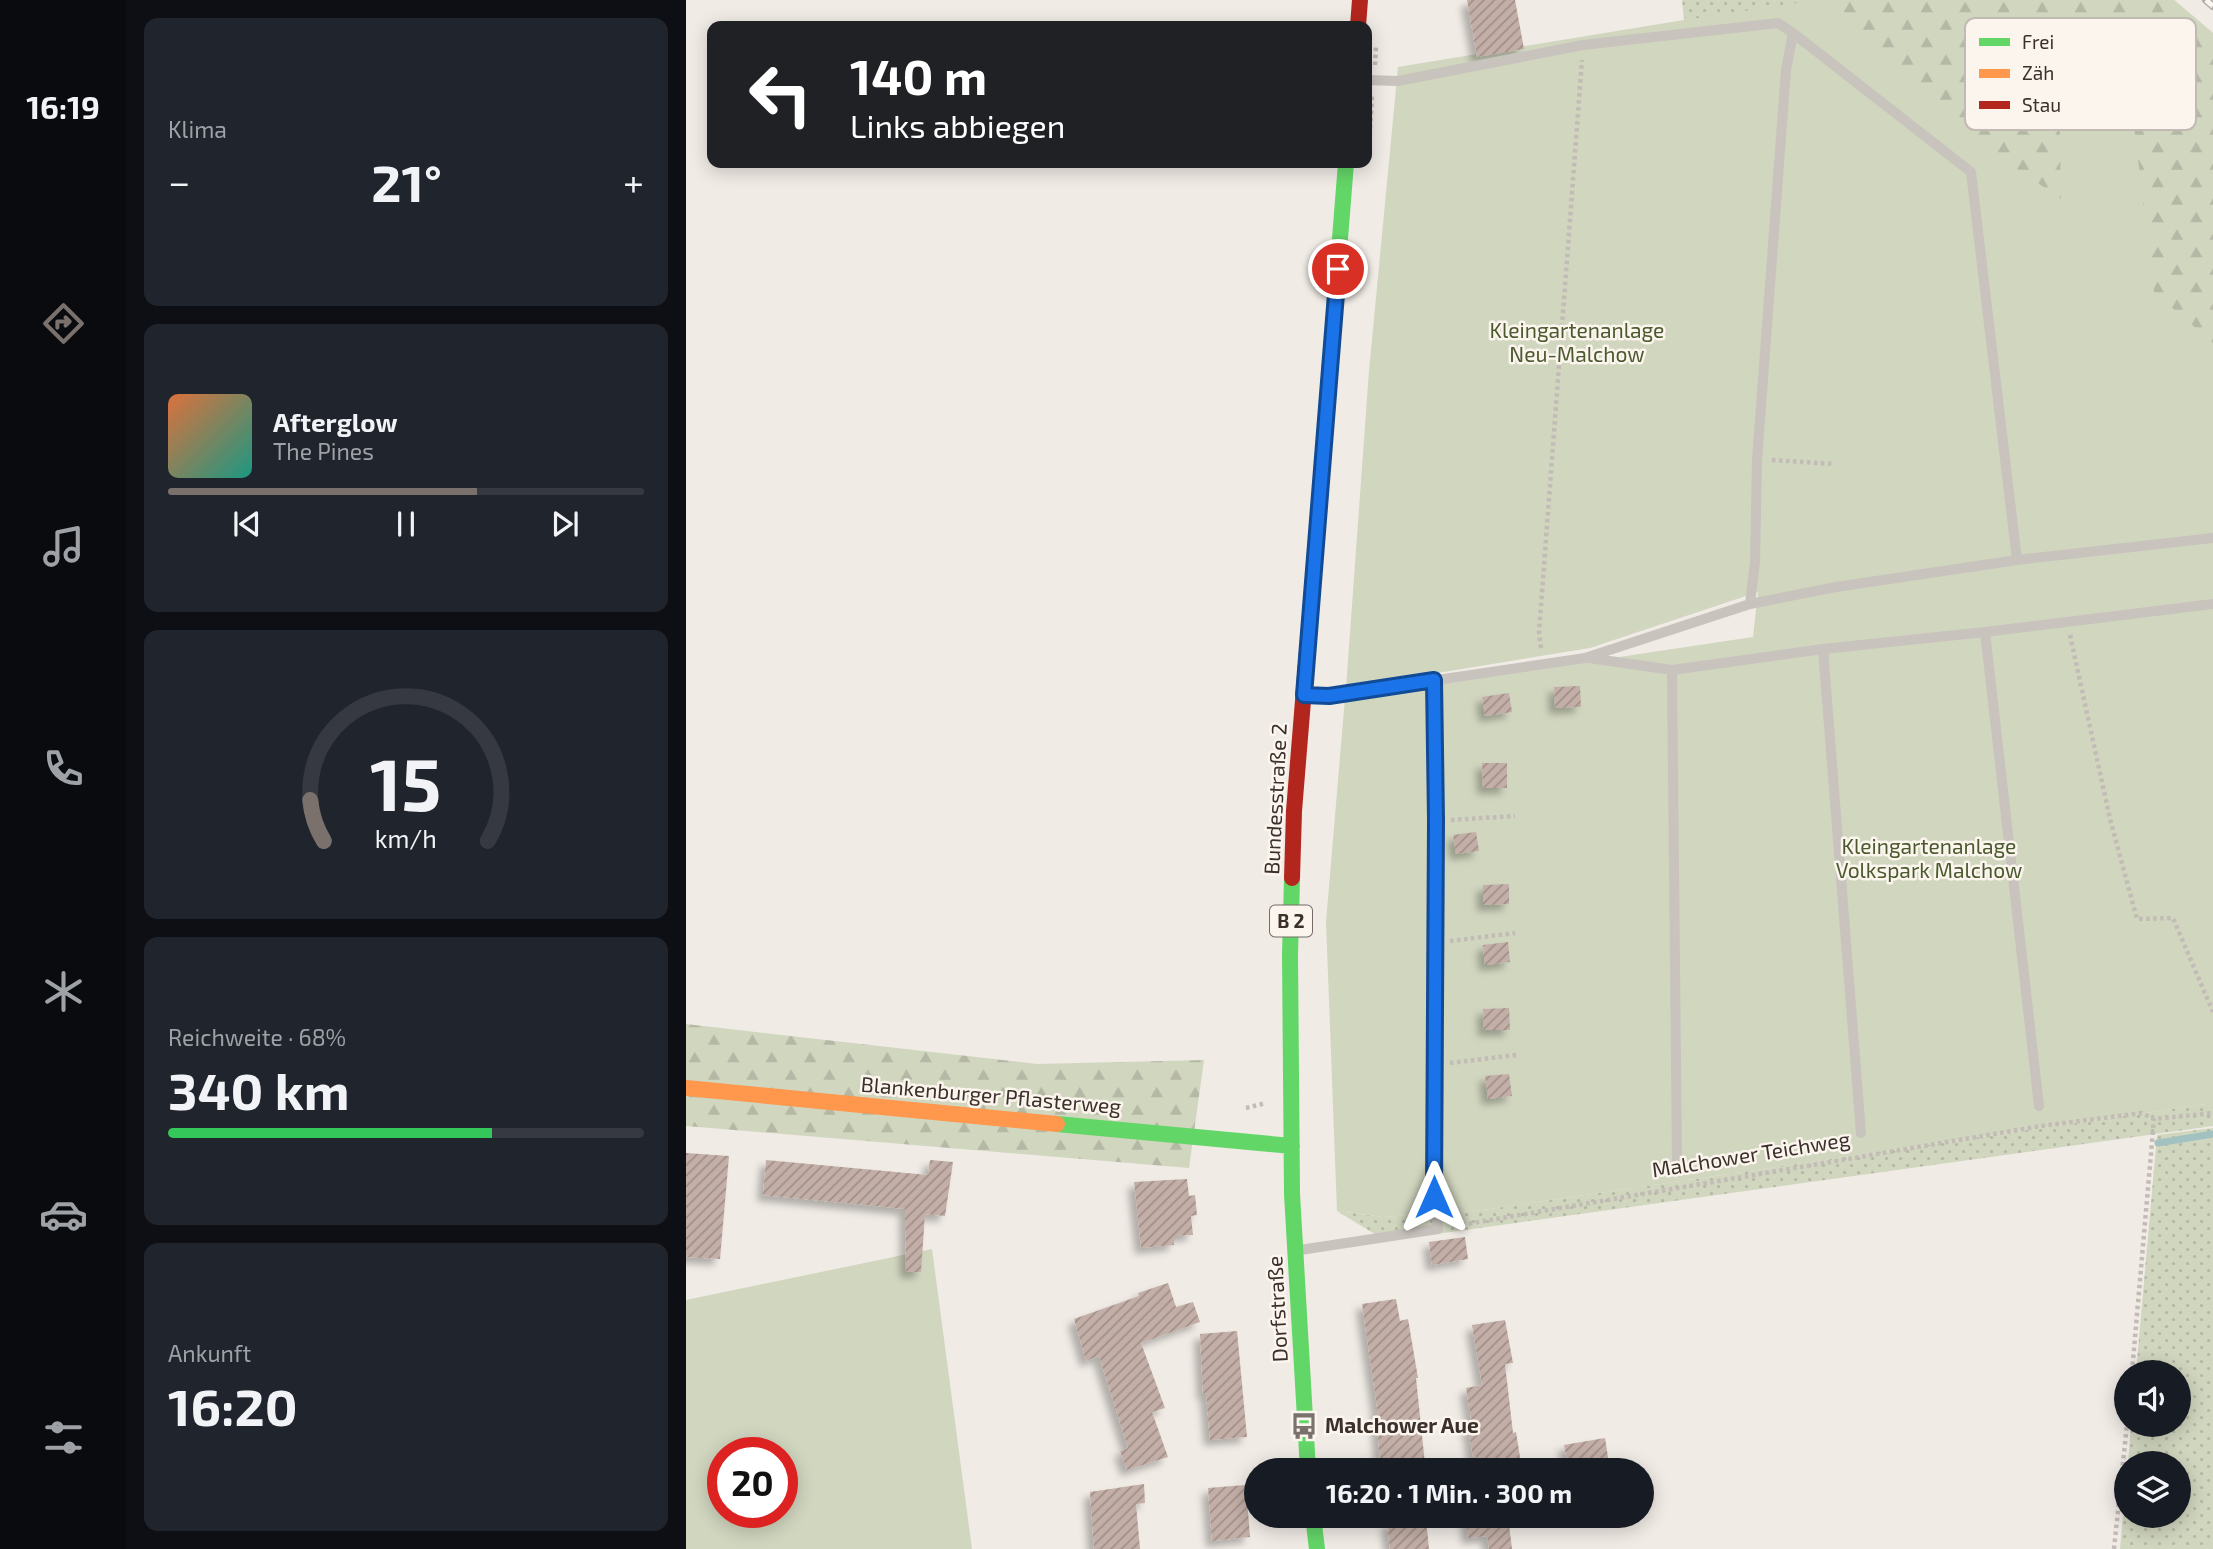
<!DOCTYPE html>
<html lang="de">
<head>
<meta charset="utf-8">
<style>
  :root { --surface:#171b24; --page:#20242c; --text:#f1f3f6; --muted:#9ea1a6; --line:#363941; --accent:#7a716c }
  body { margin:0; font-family:"Exo 2",sans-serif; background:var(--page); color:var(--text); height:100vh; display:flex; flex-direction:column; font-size:26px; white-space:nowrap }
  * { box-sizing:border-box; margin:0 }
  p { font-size:23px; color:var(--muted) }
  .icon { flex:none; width:38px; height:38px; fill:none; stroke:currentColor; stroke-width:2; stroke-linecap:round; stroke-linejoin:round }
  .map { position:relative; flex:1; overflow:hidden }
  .drawer { display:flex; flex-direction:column; gap:18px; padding:18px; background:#0d0f14; width:560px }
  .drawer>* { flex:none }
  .guide { position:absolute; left:21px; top:21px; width:665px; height:147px; border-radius:14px; box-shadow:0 4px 18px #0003; background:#202124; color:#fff; overflow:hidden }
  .buttons { position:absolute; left:1428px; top:1360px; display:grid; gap:14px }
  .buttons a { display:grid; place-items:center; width:77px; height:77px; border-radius:50%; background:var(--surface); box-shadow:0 4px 18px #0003; font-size:35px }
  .speed { position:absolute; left:21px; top:1437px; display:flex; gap:14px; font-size:35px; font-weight:700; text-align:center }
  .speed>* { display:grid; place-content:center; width:91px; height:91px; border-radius:50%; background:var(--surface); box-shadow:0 4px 18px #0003; line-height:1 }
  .speed .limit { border:10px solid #d22; background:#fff; color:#111 }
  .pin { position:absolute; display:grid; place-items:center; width:60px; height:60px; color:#fff; margin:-30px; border:4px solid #fff; border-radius:50%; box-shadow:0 2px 7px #0007 }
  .me { position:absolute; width:77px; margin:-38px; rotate:0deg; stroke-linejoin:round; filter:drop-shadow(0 0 5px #0008) }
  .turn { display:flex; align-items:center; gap:24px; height:147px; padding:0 28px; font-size:32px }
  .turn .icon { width:91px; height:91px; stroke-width:2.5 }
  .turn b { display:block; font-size:49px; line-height:60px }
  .big { font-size:52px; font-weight:700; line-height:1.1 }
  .drawer .tile { flex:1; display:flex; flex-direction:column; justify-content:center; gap:10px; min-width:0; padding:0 24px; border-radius:14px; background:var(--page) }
  .drawer .dial { align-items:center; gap:0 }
  .dial svg { height:182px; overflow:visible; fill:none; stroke:var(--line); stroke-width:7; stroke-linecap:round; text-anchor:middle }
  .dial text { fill:var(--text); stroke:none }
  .song { display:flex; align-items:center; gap:21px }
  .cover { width:84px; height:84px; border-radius:10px; background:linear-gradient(135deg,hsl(20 70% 55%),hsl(170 70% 35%)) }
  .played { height:7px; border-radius:4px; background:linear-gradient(90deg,var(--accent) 65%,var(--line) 65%) }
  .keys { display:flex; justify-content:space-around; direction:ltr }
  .heat { display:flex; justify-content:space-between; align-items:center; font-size:38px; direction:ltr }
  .charge { height:10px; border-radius:5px; background:linear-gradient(90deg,#34c759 68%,var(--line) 0) }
  .trip { position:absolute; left:558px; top:1458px; width:410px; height:70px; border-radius:35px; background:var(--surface); box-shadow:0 4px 18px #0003; font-weight:700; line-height:70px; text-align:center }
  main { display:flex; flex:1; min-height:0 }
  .tabs { display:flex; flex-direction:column; width:126px; justify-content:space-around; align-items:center; background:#090b0e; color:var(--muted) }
  .tabs .icon { width:49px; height:49px }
  .tabs .on { color:var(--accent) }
  .tabs b { font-size:32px; color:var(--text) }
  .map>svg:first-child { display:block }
</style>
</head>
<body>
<main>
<nav class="tabs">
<b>16:19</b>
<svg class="icon on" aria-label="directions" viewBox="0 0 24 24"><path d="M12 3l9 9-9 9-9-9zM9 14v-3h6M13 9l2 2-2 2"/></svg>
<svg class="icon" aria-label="music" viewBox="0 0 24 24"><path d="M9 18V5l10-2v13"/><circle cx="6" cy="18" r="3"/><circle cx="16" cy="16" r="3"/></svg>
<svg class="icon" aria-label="phone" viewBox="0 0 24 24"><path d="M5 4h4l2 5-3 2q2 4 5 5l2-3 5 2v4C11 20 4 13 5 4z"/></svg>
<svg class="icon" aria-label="climate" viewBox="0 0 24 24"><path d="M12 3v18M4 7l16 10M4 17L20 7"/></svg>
<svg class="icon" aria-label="car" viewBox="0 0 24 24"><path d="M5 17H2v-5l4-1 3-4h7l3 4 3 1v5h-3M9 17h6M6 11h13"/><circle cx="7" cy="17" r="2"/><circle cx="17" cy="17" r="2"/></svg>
<svg class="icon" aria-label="filters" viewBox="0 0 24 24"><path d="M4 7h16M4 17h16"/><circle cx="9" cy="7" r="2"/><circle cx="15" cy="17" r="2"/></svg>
</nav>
<section class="drawer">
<div class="tile"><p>Klima</p>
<div class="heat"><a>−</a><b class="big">21°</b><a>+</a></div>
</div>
<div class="tile">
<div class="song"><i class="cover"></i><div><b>Afterglow</b><p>The Pines</p></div></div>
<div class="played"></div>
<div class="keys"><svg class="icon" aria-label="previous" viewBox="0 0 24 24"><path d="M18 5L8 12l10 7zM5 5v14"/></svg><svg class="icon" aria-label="pause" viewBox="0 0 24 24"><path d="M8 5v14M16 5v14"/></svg><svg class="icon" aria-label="next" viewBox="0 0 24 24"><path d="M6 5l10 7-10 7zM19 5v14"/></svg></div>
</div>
<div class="tile dial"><svg viewBox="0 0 100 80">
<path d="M14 69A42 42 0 1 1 86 69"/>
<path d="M14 69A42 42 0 0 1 8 51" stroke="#7a716c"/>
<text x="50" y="56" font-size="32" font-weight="700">15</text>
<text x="50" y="72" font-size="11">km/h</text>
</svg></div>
<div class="tile"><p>Reichweite · 68%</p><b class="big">340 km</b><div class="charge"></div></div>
<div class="tile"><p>Ankunft</p><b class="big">16:20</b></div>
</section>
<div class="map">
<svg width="1527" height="1549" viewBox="0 0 1527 1549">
  <defs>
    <pattern id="forest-firs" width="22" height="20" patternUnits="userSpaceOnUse" patternTransform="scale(1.75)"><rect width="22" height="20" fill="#d1d6bf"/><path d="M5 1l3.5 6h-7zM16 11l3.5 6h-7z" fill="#b4b8a4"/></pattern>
    <pattern id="park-dots" width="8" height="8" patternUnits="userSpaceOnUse" patternTransform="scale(1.75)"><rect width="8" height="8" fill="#d1d6bf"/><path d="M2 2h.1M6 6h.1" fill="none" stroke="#b4b8a4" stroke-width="1.8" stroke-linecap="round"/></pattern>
    <pattern id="building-hatch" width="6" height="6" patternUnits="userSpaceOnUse" patternTransform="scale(1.75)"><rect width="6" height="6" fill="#c3afa7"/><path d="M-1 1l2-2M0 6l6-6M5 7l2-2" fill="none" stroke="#a08f88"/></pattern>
    <filter id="shadow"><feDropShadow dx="-6" dy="6" stdDeviation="3.5" flood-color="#0004"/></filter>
  </defs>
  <rect width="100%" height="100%" fill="#f0ebe5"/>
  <path fill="#d1d6bf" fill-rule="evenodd" d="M996 0H1488L1527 33V1103L797 1210 697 1217 651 1211 640 922 659 698 1067 637 1072 592 904 648 660 688 683 371 712 67 998 20Z
    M246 1249 286 1549H0V1300ZM37 1452H96V1512H37Z"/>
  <path fill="url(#forest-firs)" d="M1130 0H1488L1527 33V343L1468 292 1444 93 1373 98 1375 199 1288 139Z
    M0 1024 351 1064 518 1060 503 1168 0 1126Z"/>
  <path fill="url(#park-dots)" d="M996 0H1130L999 20Z
    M1527 1103V1126L700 1241 651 1211 697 1217 797 1210Z
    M1527 1128V1549H1434L1440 1481V1516H1493V1463H1442L1445 1425 1493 1424V1372H1450L1471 1135Z"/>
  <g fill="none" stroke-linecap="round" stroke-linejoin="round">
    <path stroke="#a1c2c1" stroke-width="7" d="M1472 1143 1527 1134"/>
  </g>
  <path fill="url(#building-hatch)" filter="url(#shadow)" d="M781 0H829L838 49 791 57Z
    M894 686 895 707 869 708 868 687Z
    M823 693 826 712 799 716 796 697Z
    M796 763H821V788H797Z
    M790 832 793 851 770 854 767 835Z
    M823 884V904L797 905V885Z
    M822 942 824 962 799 965 797 945Z
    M823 1008 824 1030H798L797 1009Z
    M823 1074 826 1096 802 1099 799 1076Z
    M0 1153 43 1156 34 1259 0 1257Z
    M80 1160 242 1175 244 1160 267 1162 259 1216 239 1214 235 1272H220L219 1209 77 1195Z
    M501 1179 503 1196 509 1195 511 1215 505 1216 507 1235 488 1236V1245L455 1248 448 1182Z
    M779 1237 782 1259 746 1265 743 1242Z
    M482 1283 490 1307 507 1302 514 1322 455 1343 479 1408 466 1412 482 1457 441 1470 434 1451 442 1448 413 1356 400 1361 388 1319 453 1296 452 1293Z
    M710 1299 714 1321 722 1319 732 1378H730L739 1464 734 1465V1470H695L690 1414H692L676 1304Z
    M819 1320 827 1363 819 1364 827 1433 830 1432 836 1470H792L790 1456 787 1457 782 1426 786 1425 780 1388 796 1385 786 1325Z
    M551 1331 561 1437 524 1440 520 1393 517 1394 514 1334Z
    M919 1438 924 1470H883L878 1445Z
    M458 1484 459 1503 450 1504 454 1549H408L404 1492Z
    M560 1485 564 1537 526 1541 522 1488Z
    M780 1516H822L826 1549H803L801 1536 782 1538Z
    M740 1518 743 1549H704L701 1522Z"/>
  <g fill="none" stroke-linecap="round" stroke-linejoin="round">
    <path stroke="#c2bbb6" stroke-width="4.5" stroke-dasharray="3.5 3.5" stroke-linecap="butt" d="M689 65 690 46
      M683 149 686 95
      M1086 460 1148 464
      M1384 635 1424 819 1451 919 1487 918 1527 1012
      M855 648 853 632 896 60
      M765 820 829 816
      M764 941 829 933
      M764 1063 830 1055
      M560 1108 580 1103
      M769 1226 1355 1126 1456 1113 1468 1119 1527 1113
      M1446 1372 1468 1119
      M1428 1549 1441 1424"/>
    <path stroke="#c9c3be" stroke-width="10" d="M681 80 712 81 897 45 1092 23 1107 33 1285 172 1331 560
      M1064 604 1069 562 1071 460 1100 70 1107 33
      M1299 632 1353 1106
      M1137 649 1175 1133
      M903 658 986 670 1137 649 1299 632 1527 604
      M986 670 991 1161
      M620 695 643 696 899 658 1064 604 1150 587 1331 560 1527 538
      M614 1250 752 1229 748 1197 750 820 748 679"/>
    <path stroke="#63d668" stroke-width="16" d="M628 566 660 163
      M606 878 604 955 606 1194 622 1470
      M371 1124 606 1146
      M627 1516 631 1549"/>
    <path stroke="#ff974d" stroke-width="16" d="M0 1088 371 1124"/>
    <path stroke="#b3261e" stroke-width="16" d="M672 26 674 0
      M606 878 608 811 628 566"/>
    <defs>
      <path id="rail" d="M1520 0 1527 6"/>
    </defs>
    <use href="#rail" stroke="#b1aca8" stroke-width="8"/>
    <use href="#rail" stroke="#fbf5ee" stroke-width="5" stroke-dasharray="16" stroke-linecap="butt"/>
  </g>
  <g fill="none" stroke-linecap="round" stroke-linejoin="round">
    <defs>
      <path id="route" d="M652 269 618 695 643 696 748 680 750 820 748 1197"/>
    </defs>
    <use href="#route" stroke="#114b97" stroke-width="18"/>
    <use href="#route" stroke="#1a73e8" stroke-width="12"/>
  </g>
  <defs>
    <symbol id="bus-bare" viewBox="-9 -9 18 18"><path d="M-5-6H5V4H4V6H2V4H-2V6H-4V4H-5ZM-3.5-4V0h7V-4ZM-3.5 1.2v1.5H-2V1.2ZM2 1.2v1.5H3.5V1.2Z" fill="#7a716c" stroke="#fbf5ee" stroke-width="2.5" paint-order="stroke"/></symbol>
  </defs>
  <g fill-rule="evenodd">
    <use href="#bus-bare" x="599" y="1407" width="38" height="38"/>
  </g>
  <g text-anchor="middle" stroke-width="5" stroke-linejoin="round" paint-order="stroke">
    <rect fill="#fbf5ee" stroke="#756b66" stroke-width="2" x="584" y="905.5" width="42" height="31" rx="5"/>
    <g font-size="19" font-weight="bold" fill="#3b302b">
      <text x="605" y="928">B 2</text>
    </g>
    <g font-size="21" fill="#4a5a2e" stroke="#fbf5ee">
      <text x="891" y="338">Kleingartenanlage<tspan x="891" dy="24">Neu-Malchow</tspan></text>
      <text x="1243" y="854">Kleingartenanlage<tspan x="1243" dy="24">Volkspark Malchow</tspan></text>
    </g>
    <g font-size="21" fill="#3b302b" stroke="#fbf5ee">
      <text transform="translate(590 799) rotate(-87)" y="7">Bundesstraße 2</text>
      <text transform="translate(305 1096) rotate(5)" y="7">Blankenburger Pflasterweg</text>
      <text transform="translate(1065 1155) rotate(-9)" y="7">Malchower Teichweg</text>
      <text transform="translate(592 1309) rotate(-93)" y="7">Dorfstraße</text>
    </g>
    <g font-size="21" font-weight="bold" fill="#3b302b" stroke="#fbf5ee" text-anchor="start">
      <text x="639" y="1433">Malchower Aue</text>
    </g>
  </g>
  <rect x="1279" y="18" width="231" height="112" rx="10" fill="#fbf5ee" stroke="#c1bab4" stroke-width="2"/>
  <rect x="1293" y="38" width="31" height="8" fill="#63d668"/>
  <rect x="1293" y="69" width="31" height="9" fill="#ff974d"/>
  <rect x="1293" y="101" width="31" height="8" fill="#b3261e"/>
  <g font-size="19" fill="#3b302b">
    <text x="1336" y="49">Frei</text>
    <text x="1336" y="80">Zäh</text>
    <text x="1336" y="112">Stau</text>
  </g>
</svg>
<div class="buttons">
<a><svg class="icon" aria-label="sound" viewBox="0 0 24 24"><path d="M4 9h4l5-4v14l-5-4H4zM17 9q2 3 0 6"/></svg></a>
<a><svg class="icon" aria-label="layers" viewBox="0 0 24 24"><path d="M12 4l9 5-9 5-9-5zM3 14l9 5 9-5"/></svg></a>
</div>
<div class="speed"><div class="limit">20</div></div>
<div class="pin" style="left:652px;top:269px;background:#d93025"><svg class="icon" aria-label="arrive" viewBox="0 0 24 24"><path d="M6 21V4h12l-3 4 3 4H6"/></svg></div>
<svg class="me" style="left:748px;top:1197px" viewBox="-20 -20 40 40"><path d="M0-17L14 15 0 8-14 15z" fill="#1a73e8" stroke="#fff" stroke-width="4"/></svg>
<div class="trip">16:20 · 1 Min. · 300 m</div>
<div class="guide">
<div class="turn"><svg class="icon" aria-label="left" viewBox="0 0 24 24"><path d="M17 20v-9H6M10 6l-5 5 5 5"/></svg><div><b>140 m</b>Links abbiegen</div></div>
</div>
</div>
</main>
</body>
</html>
